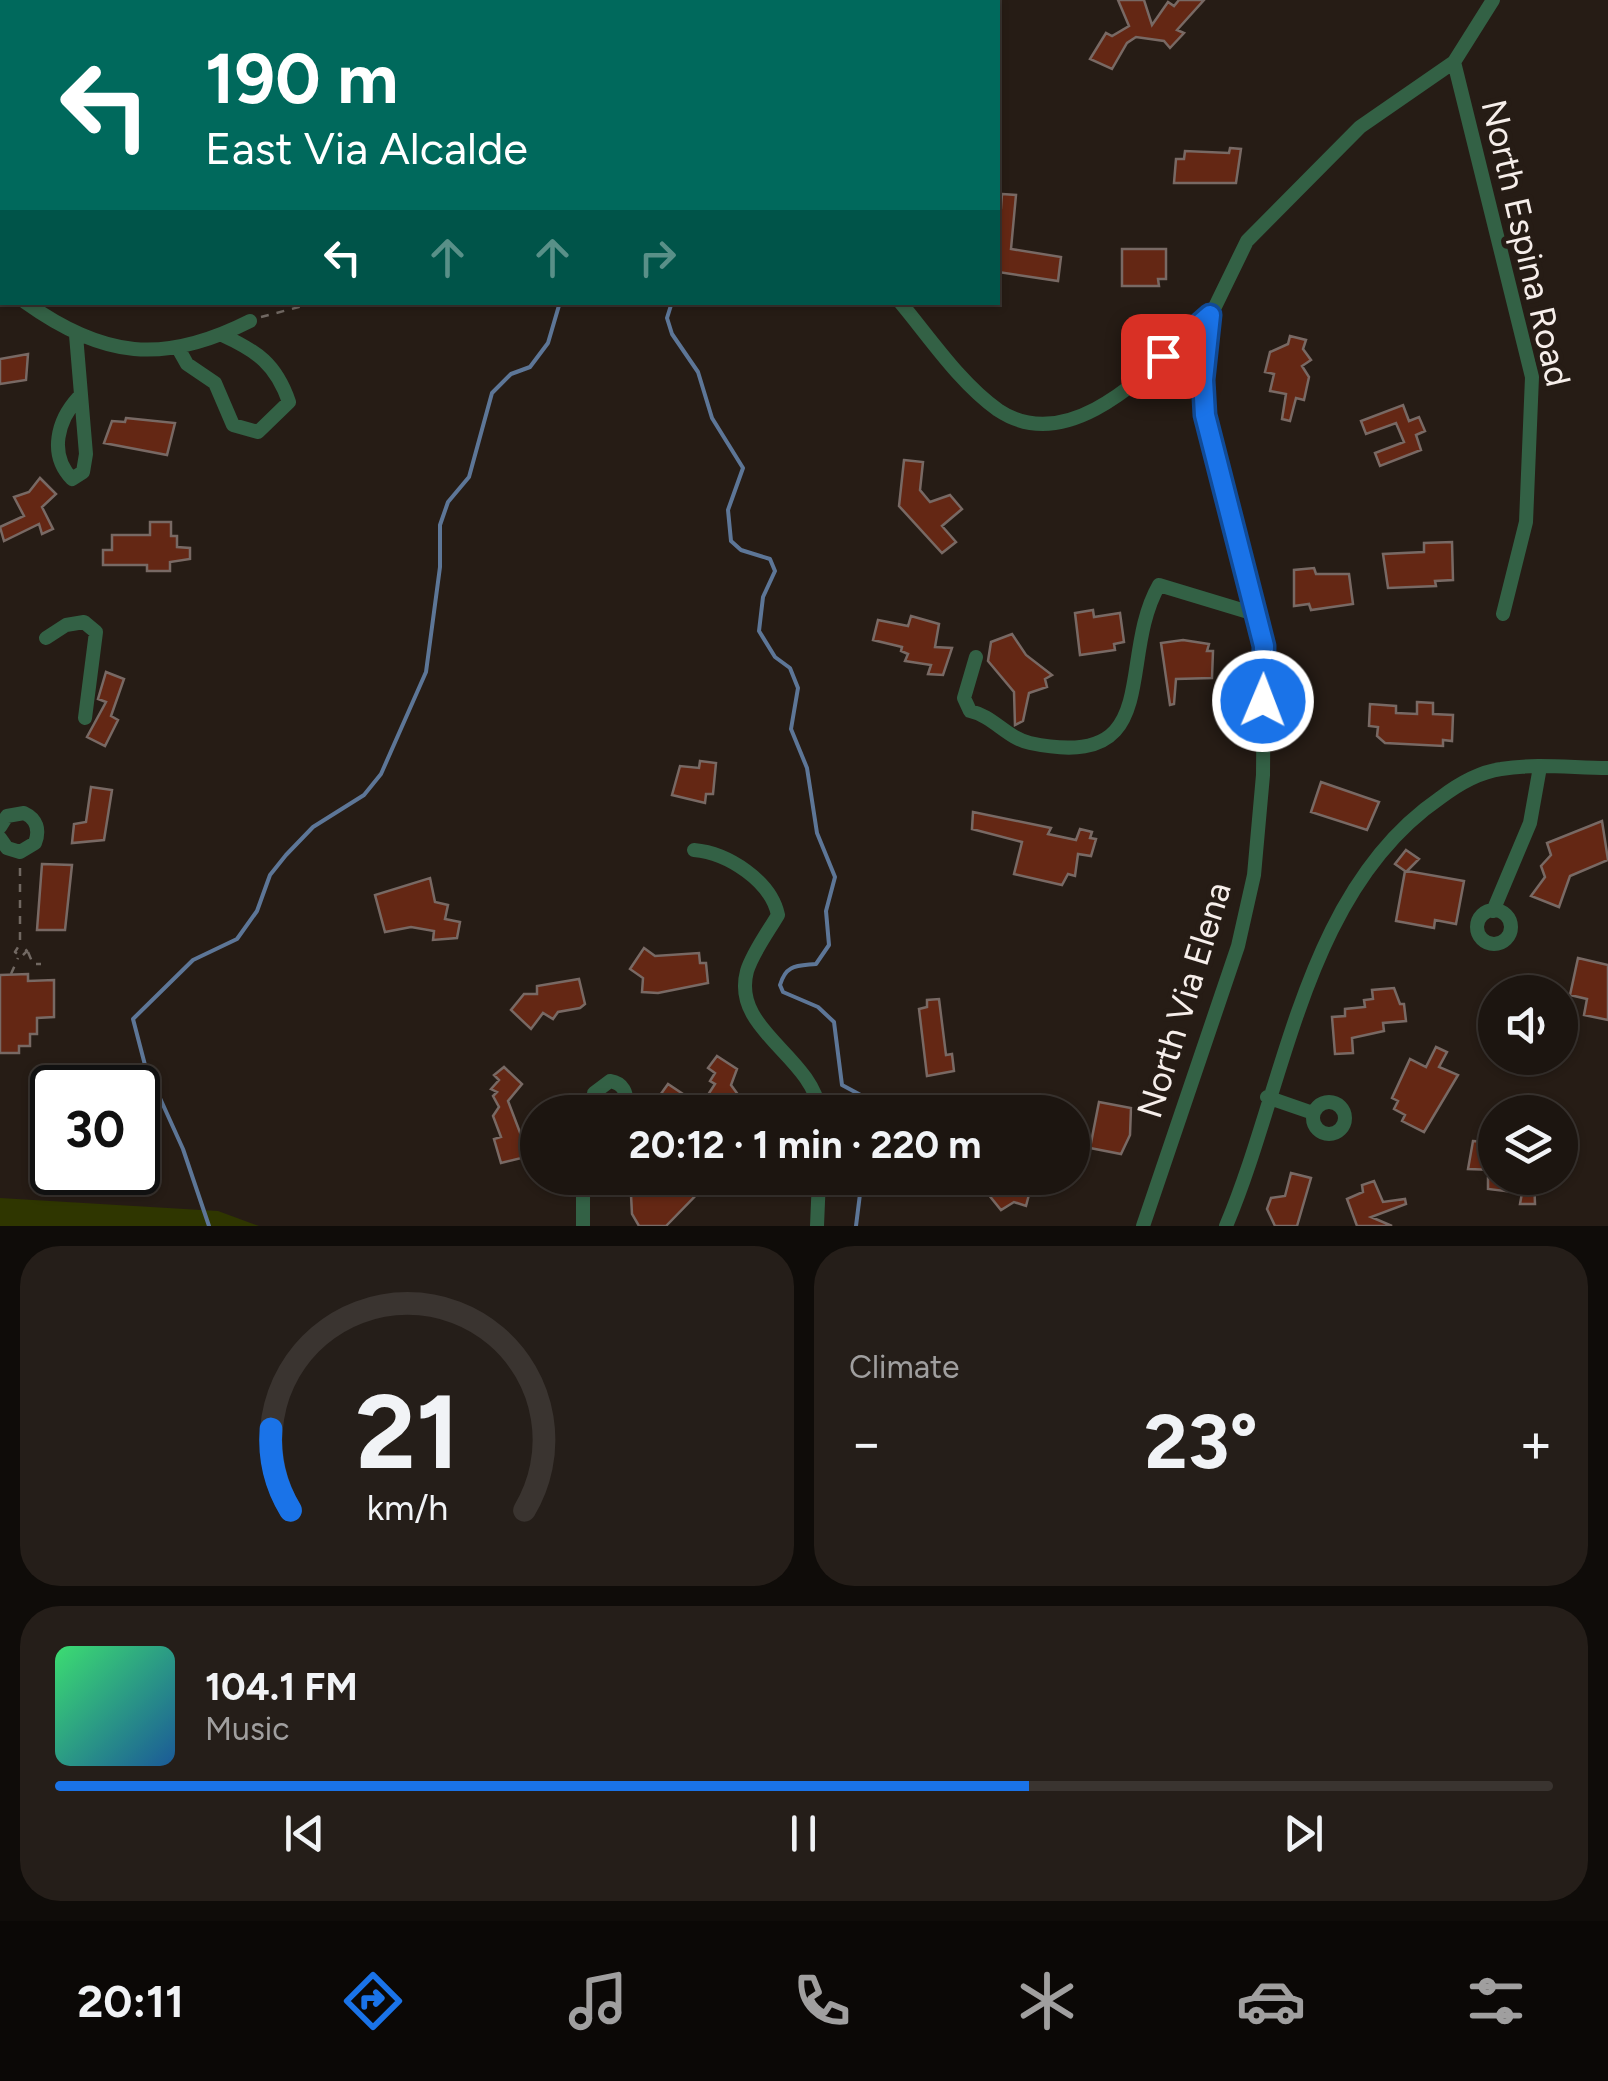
<!DOCTYPE html>
<html lang="en">
<head>
<meta charset="utf-8">
<style>
  :root { --surface:#1c1510; --page:#251e19; --text:#f1f3f6; --muted:#a09f9f; --line:#3a3430; --accent:#1a73e8 }
  body { margin:0; font-family:Figtree,sans-serif; background:var(--page); color:var(--text); height:100vh; display:flex; flex-direction:column; font-size:38px; white-space:nowrap }
  * { box-sizing:border-box; margin:0 }
  p { font-size:32px; color:var(--muted) }
  .icon { flex:none; width:55px; height:55px; fill:none; stroke:currentColor; stroke-width:2; stroke-linecap:round; stroke-linejoin:round }
  .map { position:relative; height:1226px; overflow:hidden }
  .sheet { display:flex; flex-direction:column; gap:20px; padding:20px; background:#0f0c09; flex:1 }
  .sheet>* { flex:none }
  .banner { position:absolute; left:0px; top:0px; width:1000px; height:305px; box-shadow:0 2px 8px #0004,0 0 0 2px var(--line); background:#00695c; color:#fff; overflow:hidden }
  .controls { position:absolute; left:1478px; top:975px; display:grid; gap:20px }
  .controls a { display:grid; place-items:center; width:100px; height:100px; border-radius:50%; background:var(--surface); box-shadow:0 2px 8px #0004,0 0 0 2px var(--line); font-size:50px }
  .speed { position:absolute; left:30px; top:1065px; display:flex; gap:20px; font-size:50px; font-weight:700; text-align:center }
  .speed>* { display:grid; place-content:center; width:130px; height:130px; border-radius:50%; background:var(--surface); box-shadow:0 2px 8px #0004,0 0 0 2px var(--line); line-height:1 }
  .speed .limit { border:5px solid #111; border-radius:15px; background:#fff; color:#111 }
  .pin { position:absolute; display:grid; place-items:center; width:85px; height:85px; color:#fff; margin:-42px; border-radius:20px; box-shadow:0 5px 15px #0006 }
  .me { position:absolute; width:110px; margin:-55px; rotate:1deg; stroke-linejoin:round; filter:drop-shadow(0 0 8px #0008) }
  .turn { display:flex; align-items:center; gap:35px; height:210px; padding:0 40px; font-size:45px }
  .turn .icon { width:130px; height:130px; stroke-width:2.5 }
  .turn b { display:block; font-size:70px; line-height:85px }
  .lanes { display:flex; align-items:center; height:95px; padding:0 40px; background:#0003; justify-content:center; gap:50px; direction:ltr }
  .lanes .off { opacity:.35 }
  .big { font-size:75px; font-weight:700; line-height:1.1 }
  .sheet .tile { flex:1; display:flex; flex-direction:column; justify-content:center; gap:15px; min-width:0; padding:0 35px; border-radius:40px; background:var(--page) }
  .sheet .dial { align-items:center; gap:0 }
  .dial svg { height:260px; overflow:visible; fill:none; stroke:var(--line); stroke-width:7; stroke-linecap:round; text-anchor:middle }
  .dial text { fill:var(--text); stroke:none }
  .song { display:flex; align-items:center; gap:30px }
  .cover { width:120px; height:120px; border-radius:15px; background:linear-gradient(135deg,hsl(140 70% 55%),hsl(210 70% 35%)) }
  .played { height:10px; border-radius:5px; background:linear-gradient(90deg,var(--accent) 65%,var(--line) 65%) }
  .keys { display:flex; justify-content:space-around; direction:ltr }
  .heat { display:flex; justify-content:space-between; align-items:center; font-size:55px; direction:ltr }
  .sheet .tiles { flex:1; display:grid; gap:20px; grid-template-columns:1fr 1fr }
  .tile:last-child { grid-column:span 2 }
  .trip { position:absolute; left:520px; top:1095px; width:570px; height:100px; border-radius:50px; background:var(--surface); box-shadow:0 2px 8px #0004,0 0 0 2px var(--line); font-weight:700; line-height:100px; text-align:center }
  .dock { display:flex; height:160px; justify-content:space-around; align-items:center; background:#0b0806; color:var(--muted) }
  .dock .icon { width:70px; height:70px }
  .dock .on { color:var(--accent) }
  .dock b { font-size:45px; color:var(--text) }
  .map>svg:first-child { display:block }
</style>
</head>
<body>
<div class="map">
<svg width="1608" height="1226" viewBox="0 0 1608 1226">
  <rect width="100%" height="100%" fill="#261c15"/>
  <path fill="#2f3600" d="M0 1198 218 1211 259 1226H0Z"/>
  <g fill="none" stroke-linecap="round" stroke-linejoin="round">
    <path stroke="#5d7697" stroke-width="4" d="M693 2 694 0
      M764 2 765 0
      M672 302 667 318 672 334 698 372 712 418 743 468 728 510 731 541 741 550 770 559 775 571 763 597 759 631 775 657 790 668 798 688 791 729 807 768 817 833 835 877 826 911 829 945 816 964C797 966 786 964 780 985L783 992 818 1007 834 1022 842 1085 870 1100 876 1112
      M209 1226 183 1149 145 1065 133 1019 193 960 237 939 257 911 270 875 286 855 313 827 364 795 381 774 426 672 440 567V525L448 502 469 477 492 393 511 374 530 367 548 343 560 302
      M856 1226 862 1178"/>
  </g>
  <path fill="#642714" stroke="#786964" stroke-width="2.5" d="M1118 0H1144L1152 25 1168 2 1174 6 1179 0H1204L1177 30 1184 33 1170 48 1164 41 1136 37 1127 43 1112 69 1090 59 1106 33 1112 36 1129 26Z
    M1230 148 1241 149 1236 183H1174L1176 159H1184L1185 151 1229 153Z
    M1002 194 1016 195 1011 249 1061 257 1058 281 998 272V208H1001Z
    M1122 249H1166V279H1158L1159 286H1122Z
    M1290 336 1306 340 1303 349 1311 360 1302 366 1309 377 1304 400 1296 398 1290 421 1282 419 1286 394 1270 391 1274 374 1265 372 1270 352 1288 344Z
    M28 354 26 380 0 384V359Z
    M1403 405 1409 421 1419 417 1425 431 1416 435 1421 450 1380 466 1375 453 1404 442 1396 423 1366 434 1361 421Z
    M126 418 175 423 167 455 104 443 112 421 125 422Z
    M904 460 923 462 920 490 930 502 950 495 962 509 942 526 956 542 942 553 899 506Z
    M40 478 56 494 42 507 53 529 42 534 39 524 4 541 0 527 24 516 14 497 29 492Z
    M150 522H171V536H177V547L190 548V559L170 562V571H147V565H103V550H112V535H150Z
    M1452 542 1453 580 1435 581 1436 586 1388 588 1383 554 1424 552V543Z
    M1314 568 1316 574H1349L1353 604 1311 610 1309 604 1294 606V570Z
    M1093 610 1094 617 1120 613 1124 642 1114 644 1115 650 1080 655 1075 613Z
    M911 616 939 624 935 647 952 648 943 675 928 674 931 665 905 661 908 654 901 651 902 647 873 640 878 620 908 626Z
    M1012 634 1026 655 1052 675 1045 679 1047 687 1029 693 1023 721 1015 725 1014 692 988 661 991 642Z
    M1183 640 1209 644 1207 651H1213L1212 678 1176 679 1174 704 1170 705 1161 643Z
    M106 672 124 679 111 716 118 720 105 746 87 737 106 702 98 699Z
    M1417 702 1433 703V714L1453 715 1452 741 1443 740V746L1385 743 1377 736 1378 727 1369 726 1370 704 1396 706V713L1417 714Z
    M700 761 716 763 713 794H706L705 803 672 795 680 766 699 768Z
    M1321 782 1379 802 1367 830 1311 812Z
    M91 787 112 790 104 840 72 843 74 824 86 822Z
    M973 812 1051 828 1048 834 1076 840 1080 829 1092 832 1090 838 1096 839 1091 856 1078 854 1075 876 1068 874 1062 885 1014 874 1022 842 972 829Z
    M1602 821 1608 860 1570 876 1559 907 1531 896 1545 877 1541 866 1551 855 1547 843Z
    M1406 850 1419 859 1407 871 1464 881 1456 924 1435 920 1434 928 1396 921 1405 871 1395 864Z
    M42 864 72 865 65 930H37Z
    M430 878 435 902 448 905 445 919 460 922 457 938 433 940 434 931 411 927 385 932 375 895Z
    M644 948 655 956 699 953 700 963H706L708 983 658 993 642 992 643 978 630 969Z
    M1578 958 1608 965V1020L1584 1015 1587 999 1570 995Z
    M28 974V981L54 980V1017L37 1018V1034H30V1046H19V1053H0V975Z
    M579 979 585 1004 580 1008 558 1012 553 1019 543 1013 531 1029 511 1010 524 994H537V986Z
    M1394 988 1400 1004H1404L1406 1021 1383 1023 1384 1031 1352 1038 1353 1053 1335 1054 1332 1017 1345 1016V1009L1365 1007 1364 1000 1373 999 1372 990Z
    M939 999 946 1055 952 1054 954 1071 927 1076 919 1009 927 1007V1000Z
    M1436 1047 1447 1052 1439 1067 1458 1075 1424 1132 1402 1121 1405 1115 1394 1109 1398 1101 1392 1098 1410 1059 1426 1067Z
    M717 1056 737 1069 731 1085 742 1100 734 1112H648L668 1084 692 1100 695 1095 704 1101 715 1084 710 1081 715 1073 708 1068Z
    M504 1067 522 1084 508 1101 524 1143 538 1113V1154L501 1163 494 1139 501 1137 493 1116 499 1107 493 1096 497 1092 491 1089 499 1080 494 1075Z
    M1099 1102 1131 1108 1130 1135 1121 1154 1090 1148Z
    M1473 1141 1495 1143V1170L1468 1169Z
    M1291 1173 1311 1178 1297 1226H1275L1267 1209 1271 1198 1285 1196Z
    M641 1178 662 1179 668 1185 676 1178H690L702 1189 666 1226H639L632 1214 631 1195Z
    M957 1178H1032L1027 1187H1031L1026 1206 1014 1202 1001 1210 984 1189Z
    M1488 1178H1534L1535 1204H1520L1522 1193 1488 1189Z
    M1374 1181 1383 1202 1405 1199 1406 1204 1371 1217 1392 1226H1357L1347 1199 1363 1192 1362 1185Z"/>
  <g fill="none" stroke-linecap="round" stroke-linejoin="round">
    <path stroke="#716862" stroke-width="2.5" stroke-dasharray="8 8" stroke-linecap="butt" d="M261 317 318 302
      M20 868V944L15 952 21 957 27 951 20 944
      M28 952 33 964H41
      M11 974 18 958"/>
    <path stroke="#336145" stroke-width="14" d="M295 2 299 0
      M1454 62 1532 377 1526 522 1503 614
      M0 132 2 130
      M0 285 2 287
      M25 302C103 358 163 365 250 321
      M900 302C930 338 960 383 998 410 1074 461 1158 360 1211 315
      M76 335 86 454 83 472 72 479C48 454 58 420 78 398
      M178 348 187 364 215 383 233 425 258 432 289 402C276 364 257 351 222 335
      M46 638 66 625 84 622 96 632 85 718
      M976 657 964 698 970 711C993 716 1007 738 1030 743 1166 772 1116 660 1159 585L1255 614
      M0 827 7 816 24 813C37 819 40 830 35 843L20 852 7 848 0 838
      M694 850C728 853 771 881 778 915 768 932 753 952 747 971 731 1030 812 1055 820 1112
      M1477 927a17 17 0 1 1 34 0a17 17 0 1 1-34 0Z
      M1493 911 1530 823 1540 767
      M1267 1097 1313 1113
      M1313 1118a16 16 0 1 1 32 0a16 16 0 1 1-32 0Z
      M603 1112 594 1103V1093L610 1081C623 1083 628 1093 625 1105L617 1112
      M583 1178V1226
      M817 1226 819 1178
      M1143 1226 1238 946 1254 875 1263 775 1264 645 1205 415 1203 379 1211 315 1247 241 1360 127 1454 62 1493 0
      M1226 1226C1286 1085 1304 891 1440 798 1457 785 1480 772 1501 769 1536 763 1573 768 1608 768"/>
  </g>
  <g fill="none" stroke-linecap="round" stroke-linejoin="round">
    <defs>
      <path id="route" d="M1163 356 1210 315 1203 380 1205 415 1264 646 1263 701"/>
    </defs>
    <use href="#route" stroke="#114b97" stroke-width="25"/>
    <use href="#route" stroke="#1a73e8" stroke-width="18"/>
  </g>
  <g text-anchor="middle" stroke-width="10" stroke-linejoin="round" paint-order="stroke">
    <g font-size="35" fill="#f6eeea" stroke="#261c15">
      <text transform="translate(1526 243) rotate(77)" y="12">North Espina Road</text>
      <text transform="translate(1184 1000) rotate(-73)" y="12">North Via Elena</text>
    </g>
  </g>
</svg>
<div class="controls">
<a><svg class="icon" aria-label="sound" viewBox="0 0 24 24"><path d="M4 9h4l5-4v14l-5-4H4zM17 9q2 3 0 6"/></svg></a>
<a><svg class="icon" aria-label="layers" viewBox="0 0 24 24"><path d="M12 4l9 5-9 5-9-5zM3 14l9 5 9-5"/></svg></a>
</div>
<div class="speed"><div class="limit">30</div></div>
<div class="pin" style="left:1163px;top:356px;background:#d93025"><svg class="icon" aria-label="arrive" viewBox="0 0 24 24"><path d="M6 21V4h12l-3 4 3 4H6"/></svg></div>
<svg class="me" style="left:1263px;top:701px" viewBox="-20 -20 40 40"><circle r="17" fill="#1a73e8" stroke="#fff" stroke-width="3"/><path d="M0-11L8 9 0 5-8 9z" fill="#fff"/></svg>
<div class="trip">20:12 · 1 min · 220 m</div>
<div class="banner">
<div class="turn"><svg class="icon" aria-label="left" viewBox="0 0 24 24"><path d="M17 20v-9H6M10 6l-5 5 5 5"/></svg><div><b>190 m</b>East Via Alcalde</div></div>
<div class="lanes"><svg class="icon" aria-label="left" viewBox="0 0 24 24"><path d="M17 20v-9H6M10 6l-5 5 5 5"/></svg><svg class="icon off" aria-label="ahead" viewBox="0 0 24 24"><path d="M12 20V5M6 11l6-6 6 6"/></svg><svg class="icon off" aria-label="ahead" viewBox="0 0 24 24"><path d="M12 20V5M6 11l6-6 6 6"/></svg><svg class="icon off" aria-label="right" viewBox="0 0 24 24"><path d="M7 20v-9h11M14 6l5 5-5 5"/></svg></div>
</div>
</div>
<section class="sheet">
<div class="tiles">
<div class="tile dial"><svg viewBox="0 0 100 80">
<path d="M14 69A42 42 0 1 1 86 69"/>
<path d="M14 69A42 42 0 0 1 8 44" stroke="#1a73e8"/>
<text x="50" y="56" font-size="32" font-weight="700">21</text>
<text x="50" y="72" font-size="11">km/h</text>
</svg></div>
<div class="tile"><p>Climate</p>
<div class="heat"><a>−</a><b class="big">23°</b><a>+</a></div>
</div>
<div class="tile">
<div class="song"><i class="cover"></i><div><b>104.1 FM</b><p>Music</p></div></div>
<div class="played"></div>
<div class="keys"><svg class="icon" aria-label="previous" viewBox="0 0 24 24"><path d="M18 5L8 12l10 7zM5 5v14"/></svg><svg class="icon" aria-label="pause" viewBox="0 0 24 24"><path d="M8 5v14M16 5v14"/></svg><svg class="icon" aria-label="next" viewBox="0 0 24 24"><path d="M6 5l10 7-10 7zM19 5v14"/></svg></div>
</div>
</div>
</section>
<nav class="dock">
<b>20:11</b>
<svg class="icon on" aria-label="directions" viewBox="0 0 24 24"><path d="M12 3l9 9-9 9-9-9zM9 14v-3h6M13 9l2 2-2 2"/></svg>
<svg class="icon" aria-label="music" viewBox="0 0 24 24"><path d="M9 18V5l10-2v13"/><circle cx="6" cy="18" r="3"/><circle cx="16" cy="16" r="3"/></svg>
<svg class="icon" aria-label="phone" viewBox="0 0 24 24"><path d="M5 4h4l2 5-3 2q2 4 5 5l2-3 5 2v4C11 20 4 13 5 4z"/></svg>
<svg class="icon" aria-label="climate" viewBox="0 0 24 24"><path d="M12 3v18M4 7l16 10M4 17L20 7"/></svg>
<svg class="icon" aria-label="car" viewBox="0 0 24 24"><path d="M5 17H2v-5l4-1 3-4h7l3 4 3 1v5h-3M9 17h6M6 11h13"/><circle cx="7" cy="17" r="2"/><circle cx="17" cy="17" r="2"/></svg>
<svg class="icon" aria-label="filters" viewBox="0 0 24 24"><path d="M4 7h16M4 17h16"/><circle cx="9" cy="7" r="2"/><circle cx="15" cy="17" r="2"/></svg>
</nav>
</body>
</html>
